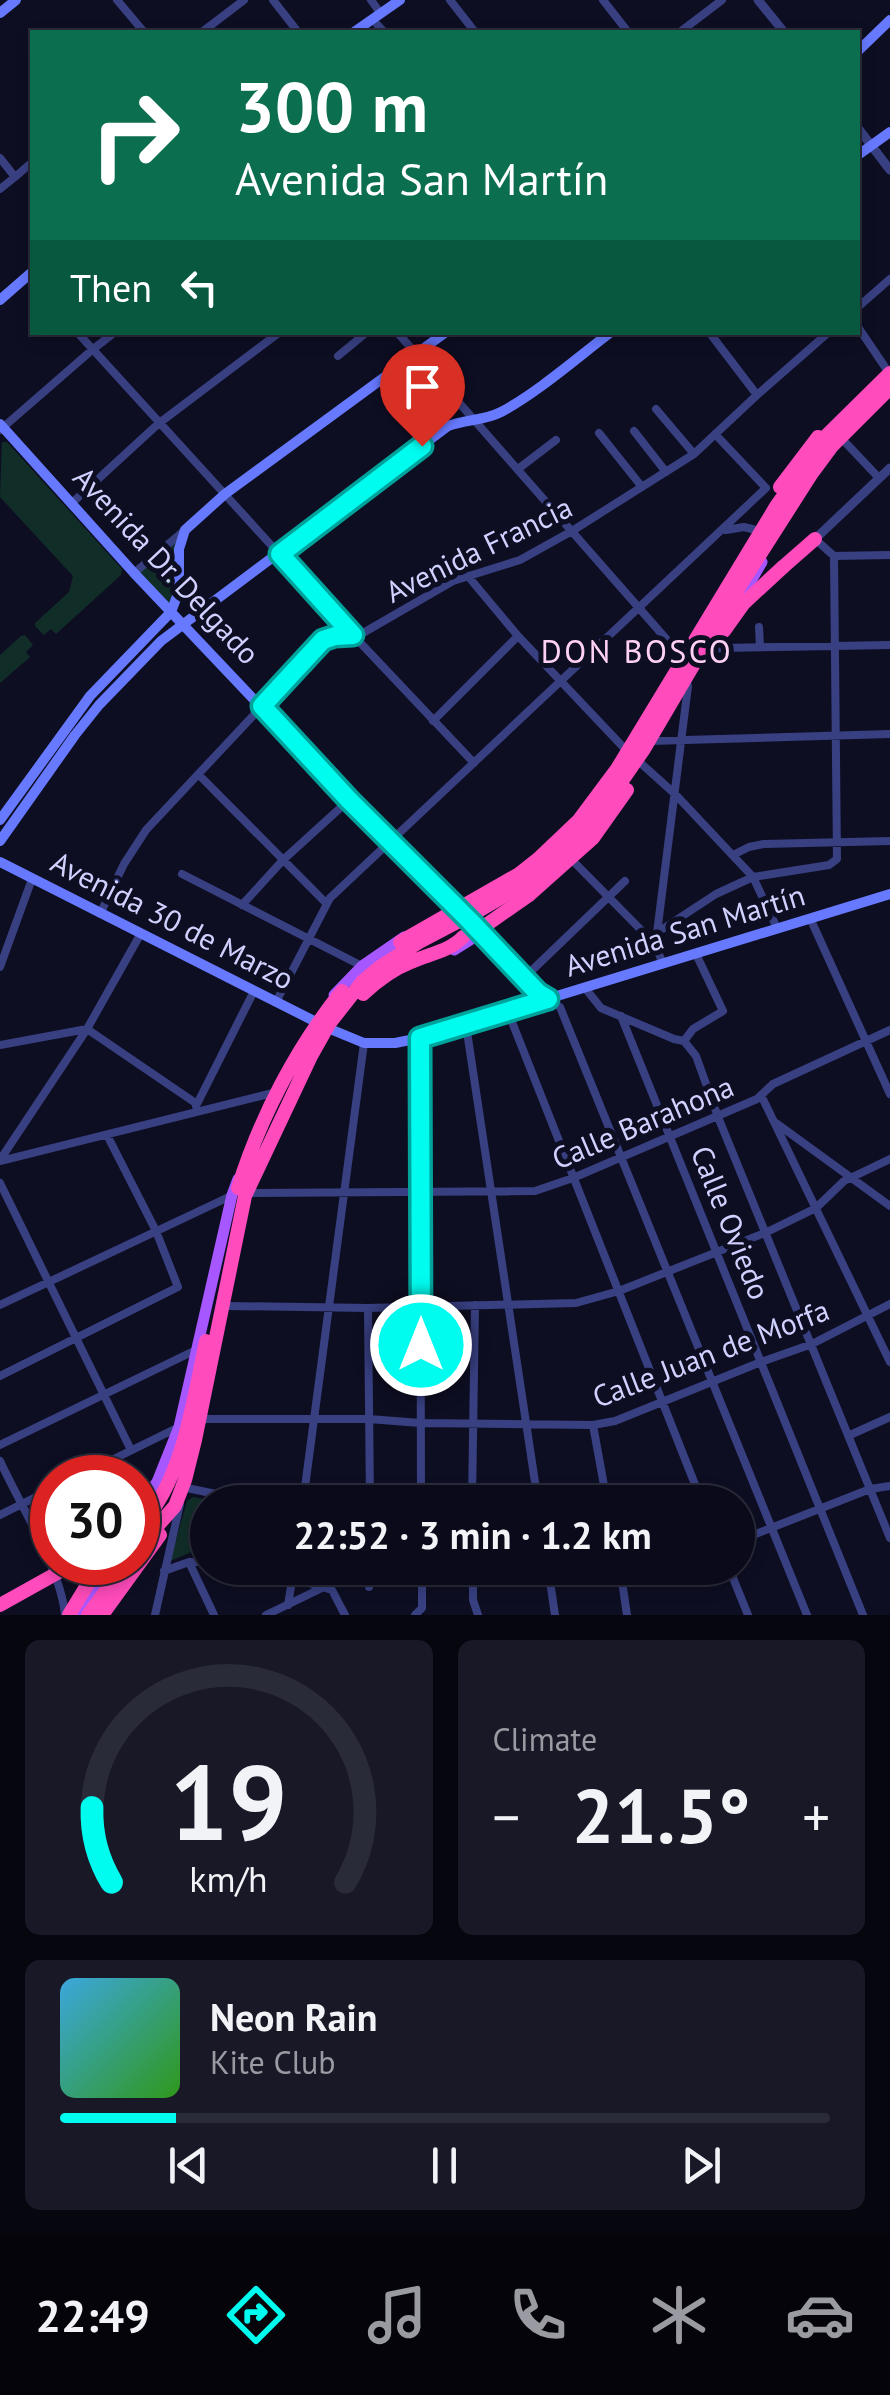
<!DOCTYPE html>
<html lang="en">
<head>
<meta charset="utf-8">
<style>
  :root { --surface:#0a0a1a; --page:#181827; --text:#f1f3f6; --muted:#999aa2; --line:#2a2b39; --accent:#00fbef }
  body { margin:0; font-family:"PT Sans",sans-serif; background:var(--page); color:var(--text); height:100vh; display:flex; flex-direction:column; font-size:38px; white-space:nowrap }
  * { box-sizing:border-box; margin:0 }
  p { font-size:32px; color:var(--muted) }
  .icon { flex:none; width:55px; height:55px; fill:none; stroke:currentColor; stroke-width:2; stroke-linecap:round; stroke-linejoin:round }
  .map { position:relative; height:1615px; overflow:hidden }
  .sheet { display:flex; flex-direction:column; gap:25px; padding:25px; background:#06060e; flex:1 }
  .sheet>* { flex:none }
  .guide { position:absolute; left:30px; top:30px; width:830px; height:305px; border-radius:0px; box-shadow:0 5px 15px #0003,0 0 0 2px var(--line); background:#0b6e4f; color:#fff; overflow:hidden }
  .speed { position:absolute; left:30px; top:1455px; display:flex; gap:20px; font-size:50px; font-weight:700; text-align:center }
  .speed>* { display:grid; place-content:center; width:130px; height:130px; border-radius:50%; background:var(--surface); box-shadow:0 5px 15px #0003,0 0 0 2px var(--line); line-height:1 }
  .speed .limit { border:15px solid #d22; background:#fff; color:#111 }
  .pin { position:absolute; display:grid; place-items:center; width:85px; height:85px; color:#fff; margin:-102px -42px; border-radius:50% 50% 50% 0; rotate:-45deg; box-shadow:0 0 10px #0007 }
  .pin .icon { rotate:45deg }
  .me { position:absolute; width:110px; margin:-55px; rotate:0deg; stroke-linejoin:round; filter:drop-shadow(0 0 8px #0008) }
  .turn { display:flex; align-items:center; gap:35px; height:210px; padding:0 40px; font-size:45px }
  .turn .icon { width:130px; height:130px; stroke-width:2.5 }
  .turn b { display:block; font-size:70px; line-height:85px }
  .then { display:flex; align-items:center; height:95px; padding:0 40px; background:#0003; gap:20px; font-size:38px }
  .big { font-size:75px; font-weight:700; line-height:1.1 }
  .sheet .widget { flex:1; display:flex; flex-direction:column; justify-content:center; gap:15px; min-width:0; padding:0 35px; border-radius:15px; background:var(--page) }
  .sheet .dial { align-items:center; gap:0 }
  .dial svg { height:260px; overflow:visible; fill:none; stroke:var(--line); stroke-width:7; stroke-linecap:round; text-anchor:middle }
  .dial text { fill:var(--text); stroke:none }
  .song { display:flex; align-items:center; gap:30px }
  .cover { width:120px; height:120px; border-radius:15px; background:linear-gradient(135deg,hsl(200 70% 55%),hsl(110 70% 35%)) }
  .played { height:10px; border-radius:5px; background:linear-gradient(90deg,var(--accent) 15%,var(--line) 15%) }
  .keys { display:flex; justify-content:space-around; direction:ltr }
  .heat { display:flex; justify-content:space-between; align-items:center; font-size:55px; direction:ltr }
  .sheet .tiles { flex:1; display:grid; gap:25px; grid-template-columns:1fr 1fr }
  .widget:last-child { grid-column:span 2 }
  .trip { position:absolute; left:190px; top:1485px; width:565px; height:100px; border-radius:50px; background:var(--surface); box-shadow:0 5px 15px #0003,0 0 0 2px var(--line); font-weight:700; line-height:100px; text-align:center }
  .dock { display:flex; height:160px; justify-content:space-around; align-items:center; background:#04040a; color:var(--muted) }
  .dock .icon { width:70px; height:70px }
  .dock .active { color:var(--accent) }
  .dock b { font-size:45px; color:var(--text) }
  .map>svg:first-child { display:block }
</style>
</head>
<body>
<div class="map">
<svg width="890" height="1615" viewBox="0 0 890 1615">
  <rect width="100%" height="100%" fill="#0e0e23"/>
  <path fill="#112d28" d="M2 442H7L122 569 121 575 56 634 51 629 44 635 35 626V623L69 592 73 576 0 497Z
    M177 539 178 581 169 608 137 573Z
    M25 635 33 645 26 652 30 657 0 683V655L21 636Z
    M193 1497 221 1502H208L207 1556 192 1552 170 1561 187 1501Z"/>
  <g fill="none" stroke-linecap="round" stroke-linejoin="round">
    <path stroke="#384082" stroke-width="8" d="M117 0 144 32
      M273 0 298 32
      M371 0 381 14
      M450 0 475 32
      M603 0 628 32
      M373 20 384 32
      M202 32 244 0
      M680 32 722 0
      M0 158 15 177 0 189
      M15 177 30 164
      M858 307 890 279
      M858 327 889 373
      M77 332 353 635 474 763
      M397 332 682 657 685 656
      M709 332 757 395
      M338 356 367 332
      M656 409 694 454
      M0 430 92 350 115 332
      M634 431 666 472
      M599 433 642 487
      M844 441 879 478
      M518 469 556 440
      M72 503 158 424 280 332
      M726 530 744 527 760 531
      M834 556 890 555
      M134 573 185 530
      M467 575 518 636 625 749 675 794 753 877 777 928
      M759 627 760 647
      M709 650 721 648 890 645
      M433 721 518 636
      M650 741 890 734
      M199 775 326 903
      M733 855 749 847 764 844 890 841
      M571 859 650 939 657 949 663 964
      M182 874 362 966
      M242 905 283 860 349 800
      M100 914 124 864 146 830 323 641 335 636 363 633 453 581 520 560 572 531 694 454 757 395 829 332
      M810 918 890 1094
      M658 932 716 894 753 877 829 865 837 859 834 556 815 539
      M657 949 656 941 688 686 686 681
      M0 967 32 879
      M524 978 625 881
      M585 988 601 1008 674 1039 684 1041
      M548 999 560 1007 807 1615
      M276 1002 330 898 766 488 715 434
      M508 1012 702 1502
      M621 1016 863 1615
      M466 1025 538 1502
      M420 1038 421 1502
      M684 1041 696 1056 718 1117 890 1538
      M684 1041 693 1029 723 1011 696 954
      M0 1045 87 1029 197 1104
      M761 1095 890 1362
      M196 1106 254 991
      M776 1123 890 1206
      M0 1160 87 1029 140 935
      M0 1161 273 1093
      M0 1183 131 1450
      M246 1193 535 1191 573 1178 757 1099 773 1084 890 1030
      M0 1305 233 1195
      M229 1306 368 1308 576 1303 619 1291 767 1232 816 1208 844 1181 890 1159
      M368 1308 370 1502
      M0 1376 178 1287 156 1231 107 1135
      M198 1422 206 1419H369L420 1423 593 1425 615 1421 761 1362 812 1344 890 1304
      M593 1425 607 1502
      M850 1435 890 1417
      M0 1445 198 1349
      M0 1461C20 1505 61 1569 65 1615
      M75 1478 179 1427
      M187 1488 254 1502
      M303 1502 364 1043
      M472 1502 475 1305
      M0 1515 52 1489
      M738 1541 870 1489 890 1486
      M189 1562 214 1615
      M237 1568 292 1578 332 1590 345 1615
      M473 1568V1600L478 1615
      M548 1568 555 1615
      M617 1568 651 1571 670 1568
      M620 1568 627 1615
      M729 1568 748 1615
      M164 1571 189 1562H208
      M369 1587V1568
      M288 1605 294 1568
      M155 1615 180 1504
      M266 1615 324 1587
      M415 1615 422 1608V1568"/>
    <path stroke="#384082" stroke-width="9" d="M758 0 784 32
      M858 128 890 170
      M815 539 890 468"/>
    <path stroke="#6779ff" stroke-width="10" d="M0 13 16 0
      M354 32 400 0
      M858 51 890 20
      M858 155 890 132
      M0 300 32 272
      M0 424 134 573 349 800 470 921 539 993 548 999
      M0 820 90 696 171 612 179 591V549L185 530 225 494 446 332
      M0 841 75 735 99 705 161 641 448 426C466 419 484 421 501 412 537 393 578 357 611 332
      M0 862 330 1029 364 1043H395L420 1038 890 894"/>
    <path stroke="#a757ff" stroke-width="11" d="M736 607 762 562
      M705 658 727 623
      M454 950 470 940 479 930
      M334 995 362 966 404 937
      M138 1509 157 1482 179 1427 232 1195 238 1179
      M78 1615 95 1587 117 1562"/>
    <path stroke="#ff4bbb" stroke-width="14" d="M780 487 818 437
      M783 567 815 539
      M479 930 529 895
      M69 1615 89 1582 110 1562
      M88 1615 127 1562"/>
    <path stroke="#ff4bbb" stroke-width="14" d="M724 631 744 603 783 567
      M529 895 593 838 627 790
      M400 942 519 874 538 859 579 820 617 769 777 505 825 437 890 373
      M363 994C377 981 393 969 411 962 429 954 450 951 463 937
      M238 1188C260 1118 296 1048 342 991
      M138 1526C182 1487 194 1397 206 1341
      M138 1548 175 1506 185 1480 195 1440 245 1196 311 1056 329 1024 362 982 380 967 419 942 480 910 519 887 544 868 597 817 644 749 741 584 812 473 832 446 890 388
      M0 1605 77 1562
      M102 1615 160 1535"/>
  </g>
  <g fill="none" stroke-linecap="round" stroke-linejoin="round">
    <defs>
      <path id="route" d="M421 1345 420 1038 548 999 538 993 470 921 349 800 262 706 323 640 335 636 353 635 280 554 422 446"/>
    </defs>
    <use href="#route" stroke="#00a39b" stroke-width="25"/>
    <use href="#route" stroke="#00fbef" stroke-width="18"/>
  </g>
  <g text-anchor="middle" stroke-width="10" stroke-linejoin="round" paint-order="stroke">
    <g font-size="30" fill="#d0d1ff" stroke="#0e0e23">
      <text transform="translate(479 550) rotate(-26)" y="10">Avenida Francia</text>
      <text transform="translate(166 566) rotate(47)" y="10">Avenida Dr. Delgado</text>
      <text transform="translate(172 921) rotate(27)" y="10">Avenida 30 de Marzo</text>
      <text transform="translate(685 931) rotate(-17)" y="10">Avenida San Martín</text>
      <text transform="translate(643 1123) rotate(-23)" y="10">Calle Barahona</text>
      <text transform="translate(730 1223) rotate(68)" y="10">Calle Oviedo</text>
      <text transform="translate(711 1354) rotate(-21)" y="10">Calle Juan de Morfa</text>
    </g>
    <g font-size="32" letter-spacing="2.5" fill="#ffd2f5" stroke="#0e0e23">
      <text x="637" y="663">DON BOSCO</text>
    </g>
  </g>
</svg>
<div class="speed"><div class="limit">30</div></div>
<div class="pin" style="left:422px;top:446px;background:#d93025"><svg class="icon" aria-label="arrive" viewBox="0 0 24 24"><path d="M6 21V4h12l-3 4 3 4H6"/></svg></div>
<svg class="me" style="left:421px;top:1345px" viewBox="-20 -20 40 40"><circle r="17" fill="#00fbef" stroke="#fff" stroke-width="3"/><path d="M0-11L8 9 0 5-8 9z" fill="#fff"/></svg>
<div class="trip">22:52 · 3 min · 1.2 km</div>
<div class="guide">
<div class="turn"><svg class="icon" aria-label="right" viewBox="0 0 24 24"><path d="M7 20v-9h11M14 6l5 5-5 5"/></svg><div><b>300 m</b>Avenida San Martín</div></div>
<div class="then">Then<svg class="icon" aria-label="left" viewBox="0 0 24 24"><path d="M17 20v-9H6M10 6l-5 5 5 5"/></svg></div>
</div>
</div>
<section class="sheet">
<div class="tiles">
<div class="widget dial"><svg viewBox="0 0 100 80">
<path d="M14 69A42 42 0 1 1 86 69"/>
<path d="M14 69A42 42 0 0 1 8 46" stroke="#00fbef"/>
<text x="50" y="56" font-size="32" font-weight="700">19</text>
<text x="50" y="72" font-size="11">km/h</text>
</svg></div>
<div class="widget"><p>Climate</p>
<div class="heat"><a>−</a><b class="big">21.5°</b><a>+</a></div>
</div>
<div class="widget">
<div class="song"><i class="cover"></i><div><b>Neon Rain</b><p>Kite Club</p></div></div>
<div class="played"></div>
<div class="keys"><svg class="icon" aria-label="previous" viewBox="0 0 24 24"><path d="M18 5L8 12l10 7zM5 5v14"/></svg><svg class="icon" aria-label="pause" viewBox="0 0 24 24"><path d="M8 5v14M16 5v14"/></svg><svg class="icon" aria-label="next" viewBox="0 0 24 24"><path d="M6 5l10 7-10 7zM19 5v14"/></svg></div>
</div>
</div>
</section>
<nav class="dock">
<b>22:49</b>
<svg class="icon active" aria-label="directions" viewBox="0 0 24 24"><path d="M12 3l9 9-9 9-9-9zM9 14v-3h6M13 9l2 2-2 2"/></svg>
<svg class="icon" aria-label="music" viewBox="0 0 24 24"><path d="M9 18V5l10-2v13"/><circle cx="6" cy="18" r="3"/><circle cx="16" cy="16" r="3"/></svg>
<svg class="icon" aria-label="phone" viewBox="0 0 24 24"><path d="M5 4h4l2 5-3 2q2 4 5 5l2-3 5 2v4C11 20 4 13 5 4z"/></svg>
<svg class="icon" aria-label="climate" viewBox="0 0 24 24"><path d="M12 3v18M4 7l16 10M4 17L20 7"/></svg>
<svg class="icon" aria-label="car" viewBox="0 0 24 24"><path d="M5 17H2v-5l4-1 3-4h7l3 4 3 1v5h-3M9 17h6M6 11h13"/><circle cx="7" cy="17" r="2"/><circle cx="17" cy="17" r="2"/></svg>
</nav>
</body>
</html>
